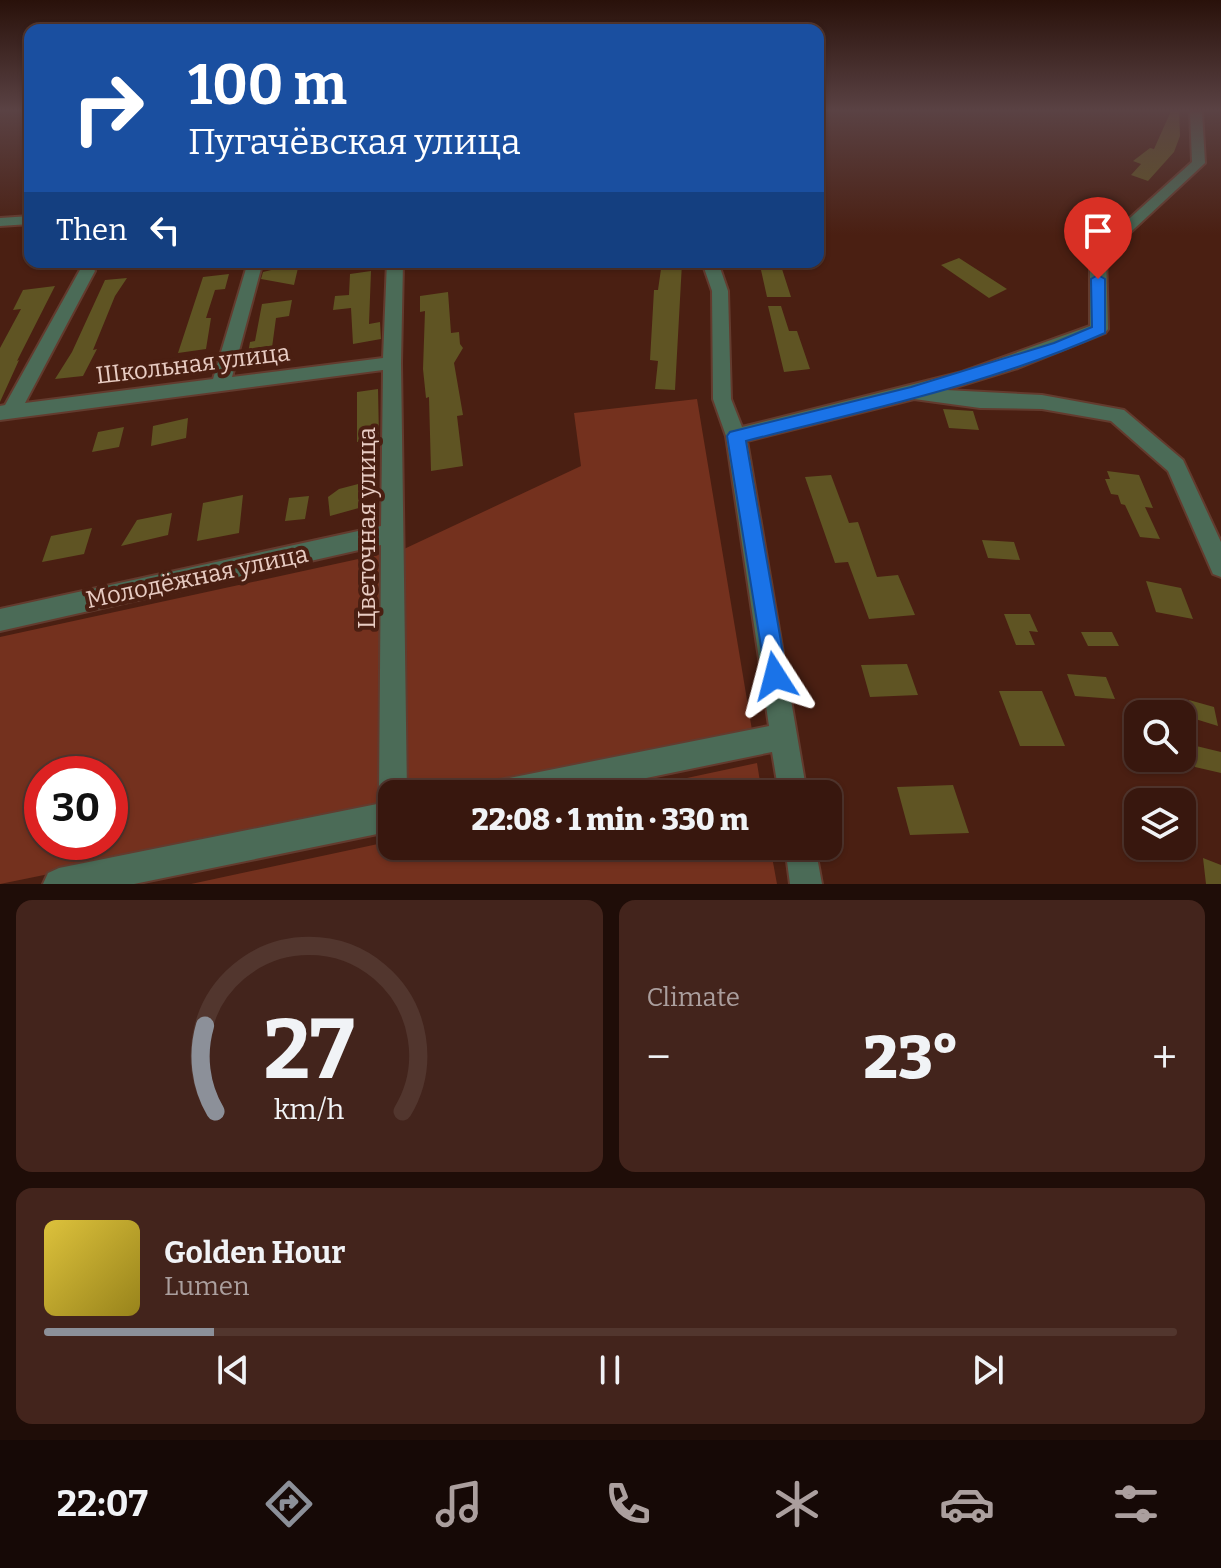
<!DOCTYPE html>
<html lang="en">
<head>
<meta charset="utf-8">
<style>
  :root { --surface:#38170e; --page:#43241c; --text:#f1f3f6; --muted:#ab9f9e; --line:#52362e; --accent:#8c9099 }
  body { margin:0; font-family:Bitter,serif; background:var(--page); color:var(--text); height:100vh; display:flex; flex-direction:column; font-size:30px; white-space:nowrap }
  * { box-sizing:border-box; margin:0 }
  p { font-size:26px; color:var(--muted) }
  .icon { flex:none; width:44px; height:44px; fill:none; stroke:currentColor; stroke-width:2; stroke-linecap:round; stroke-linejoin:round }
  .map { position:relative; height:884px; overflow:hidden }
  .drawer { display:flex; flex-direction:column; gap:16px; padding:16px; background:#1f0d08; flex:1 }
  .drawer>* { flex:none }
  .guide { position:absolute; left:24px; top:24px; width:800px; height:244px; border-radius:16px; box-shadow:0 2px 6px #0004,0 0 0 2px var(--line); background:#1a4fa0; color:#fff; overflow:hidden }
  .tools { position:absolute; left:1124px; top:700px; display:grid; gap:16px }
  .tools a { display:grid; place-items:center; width:72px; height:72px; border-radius:16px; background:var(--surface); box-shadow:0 2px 6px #0004,0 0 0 2px var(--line); font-size:40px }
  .speed { position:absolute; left:24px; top:756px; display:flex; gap:16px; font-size:40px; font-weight:700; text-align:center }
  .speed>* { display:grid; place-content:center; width:104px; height:104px; border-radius:50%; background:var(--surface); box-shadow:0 2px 6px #0004,0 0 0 2px var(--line); line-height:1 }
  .speed .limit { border:12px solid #d22; background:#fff; color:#111 }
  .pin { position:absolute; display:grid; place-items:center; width:68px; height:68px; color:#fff; margin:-82px -34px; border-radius:50% 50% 50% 0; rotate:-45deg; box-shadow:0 0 8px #0007 }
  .pin .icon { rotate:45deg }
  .me { position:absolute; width:88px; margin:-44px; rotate:351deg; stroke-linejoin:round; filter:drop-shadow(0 0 6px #0008) }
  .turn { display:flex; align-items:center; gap:28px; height:168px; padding:0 32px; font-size:36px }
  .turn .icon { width:104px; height:104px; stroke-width:2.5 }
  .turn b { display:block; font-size:56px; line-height:68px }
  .then { display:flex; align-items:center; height:76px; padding:0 32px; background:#0003; gap:16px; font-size:30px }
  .big { font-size:60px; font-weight:800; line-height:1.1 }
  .drawer .widget { flex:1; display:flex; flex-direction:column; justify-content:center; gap:12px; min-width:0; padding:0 28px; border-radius:16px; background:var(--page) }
  .drawer .dial { align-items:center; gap:0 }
  .dial svg { height:208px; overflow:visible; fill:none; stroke:var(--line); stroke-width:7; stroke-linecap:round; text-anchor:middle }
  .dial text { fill:var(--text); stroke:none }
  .song { display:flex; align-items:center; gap:24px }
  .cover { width:96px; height:96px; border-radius:12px; background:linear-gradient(135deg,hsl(50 70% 55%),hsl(50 70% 35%)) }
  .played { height:8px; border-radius:4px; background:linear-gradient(90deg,var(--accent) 15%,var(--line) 15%) }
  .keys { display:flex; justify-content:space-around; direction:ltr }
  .heat { display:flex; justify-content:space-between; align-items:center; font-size:44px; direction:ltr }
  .drawer .tiles { flex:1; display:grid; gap:16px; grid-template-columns:1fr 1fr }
  .widget:last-child { grid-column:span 2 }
  .trip { position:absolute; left:378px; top:780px; width:464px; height:80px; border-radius:16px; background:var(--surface); box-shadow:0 2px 6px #0004,0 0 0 2px var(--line); font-weight:800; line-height:80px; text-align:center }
  .dock { display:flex; height:128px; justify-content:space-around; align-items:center; background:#160906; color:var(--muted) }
  .dock .icon { width:56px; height:56px }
  .dock .selected { color:var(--accent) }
  .dock b { font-size:36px; color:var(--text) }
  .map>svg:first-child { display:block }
</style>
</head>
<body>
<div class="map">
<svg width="1221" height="884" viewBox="0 0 1221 884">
  <rect width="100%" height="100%" fill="#4a1f12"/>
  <path fill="#74311e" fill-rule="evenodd" d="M697 399 752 730 442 794H392V804L0 884V637L404 549 581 466 574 413ZM42 774H110V842H42Z
    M757 763 762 794H612Z
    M392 841V846H770L777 884H191Z"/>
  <path fill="#5f5423" d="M1171 111H1179L1180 136 1174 152 1148 181 1131 175 1141 164 1133 161 1150 148 1154 149Z
    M959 258 1007 289 989 298 941 265Z
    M662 262 682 263 675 390 655 389 658 361 650 360 654 290H658Z
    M288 266 289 269 298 268 294 285 261 279 263 272Z
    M782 269 791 297H767L761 270Z
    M371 271 369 324 380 322 381 339 353 344 351 308 333 310 335 296 349 295 350 274Z
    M229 274 225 289 215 290 206 318H211L206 349 178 353 203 277Z
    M127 278 115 296 93 350 97 349 83 376 55 379 72 352 105 280Z
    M55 286 17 361 19 360 0 402V348L21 309 13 310 23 290Z
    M448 292 451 333 459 332 460 344 463 348 454 363 463 415 457 416 463 466 431 471 429 397 426 398 423 369 425 311 420 312V296Z
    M292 300 289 316 276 318 271 355 247 359 250 342 255 341 262 304Z
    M768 306H781L789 331H797L810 369 784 372Z
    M378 389 379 438 357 442V392Z
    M943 409 973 411 979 430 949 428Z
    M188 418 186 438 151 446 153 426Z
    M124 427 119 447 92 452 98 432Z
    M1107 471 1139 475 1153 508 1145 507 1160 539 1140 537 1125 505 1121 504 1118 495 1111 494 1105 479H1110Z
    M831 475 849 523 858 522 877 577 898 575 915 615 869 619 848 562 835 563 805 477Z
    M362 483 366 506 330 516 328 497 339 489Z
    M243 495 239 533 197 541 203 503Z
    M309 496 305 519 285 521 289 498Z
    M172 513 168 535 121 546 137 520Z
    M92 528 84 554 42 562 51 536Z
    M982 540 1014 542 1020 560 988 558Z
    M1146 581 1181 588 1193 619 1156 612Z
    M1004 614H1030L1038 632 1029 631 1035 645H1016Z
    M1081 632H1112L1119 646H1088Z
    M907 664 918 695 870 697 861 665Z
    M1067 674 1106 677 1115 699 1075 696Z
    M999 691H1042L1065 746H1020Z
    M1189 700 1214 707 1218 726 1192 718Z
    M1188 744 1221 752V773L1195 767Z
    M953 785 969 833 910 835 897 787Z
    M1203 858 1221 865V884H1206Z"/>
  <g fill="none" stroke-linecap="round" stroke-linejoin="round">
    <defs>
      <path id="minor" d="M1190 111H1202L1205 163 1106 255 1108 329 1105 333 1018 368 946 390 1042 395 1124 410 1183 460 1221 542V577L1213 574 1168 471 1111 421 1042 409 980 408 914 399 747 441 807 794H779L772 752 569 794H485L489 784 499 780 769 726 726 436 713 399 712 291 702 262H718L728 291 731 399 742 427 962 372 1090 326V254L1192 162Z
        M30 216V224L0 226V218Z
        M248 262H260L262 265 232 377 383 358 387 262H403L401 363 407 794H392V831L134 884H43L48 873 59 868 382 803 379 794 381 545 0 631V609L381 526 383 370 0 420V406L5 405 81 268H93L95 271 25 403 213 379Z
        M785 846H815L822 884H790Z"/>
    </defs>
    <use href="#minor" stroke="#633b2e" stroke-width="4"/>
    <use href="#minor" fill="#4b6b57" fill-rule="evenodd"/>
  </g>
  <linearGradient id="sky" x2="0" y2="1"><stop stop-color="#29110a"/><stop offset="0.47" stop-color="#5a4244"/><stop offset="1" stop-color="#5a4244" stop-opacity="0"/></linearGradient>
  <rect width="1221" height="235" fill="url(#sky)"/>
  <path fill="#1a73e8" stroke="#114b97" stroke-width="2" d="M1098 275 1105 279V333C991 384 866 410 746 441L787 676 784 684 775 687 767 684 727 436 730 432 911 387 1054 343 1092 327 1091 279Z"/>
  <g text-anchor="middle" stroke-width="8" stroke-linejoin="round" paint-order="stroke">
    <g font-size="24" fill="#e8ccc3" stroke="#4a1f12">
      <text transform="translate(193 364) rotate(-7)" y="8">Школьная улица</text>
      <text transform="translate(367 528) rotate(-90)" y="8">Цветочная улица</text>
      <text transform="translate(197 577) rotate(-12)" y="8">Молодёжная улица</text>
    </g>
  </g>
</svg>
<div class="tools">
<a><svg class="icon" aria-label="search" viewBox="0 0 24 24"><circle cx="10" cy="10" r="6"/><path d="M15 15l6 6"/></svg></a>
<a><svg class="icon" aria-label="layers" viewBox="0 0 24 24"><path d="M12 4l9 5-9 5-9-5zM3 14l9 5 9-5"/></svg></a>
</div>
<div class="speed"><div class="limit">30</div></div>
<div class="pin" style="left:1098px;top:279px;background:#d93025"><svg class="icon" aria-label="arrive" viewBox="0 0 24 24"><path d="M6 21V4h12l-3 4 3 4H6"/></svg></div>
<svg class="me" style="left:775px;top:676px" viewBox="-20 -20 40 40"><path d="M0-17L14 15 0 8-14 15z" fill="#1a73e8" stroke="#fff" stroke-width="4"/></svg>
<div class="trip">22:08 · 1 min · 330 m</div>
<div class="guide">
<div class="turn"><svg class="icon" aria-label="right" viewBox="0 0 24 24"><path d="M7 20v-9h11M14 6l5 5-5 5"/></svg><div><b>100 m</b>Пугачёвская улица</div></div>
<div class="then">Then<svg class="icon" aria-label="left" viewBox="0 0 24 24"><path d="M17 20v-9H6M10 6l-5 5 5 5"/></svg></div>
</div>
</div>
<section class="drawer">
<div class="tiles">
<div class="widget dial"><svg viewBox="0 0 100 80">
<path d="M14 69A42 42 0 1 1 86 69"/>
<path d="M14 69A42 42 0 0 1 10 36" stroke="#8c9099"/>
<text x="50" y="56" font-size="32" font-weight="700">27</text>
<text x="50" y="72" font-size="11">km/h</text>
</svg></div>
<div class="widget"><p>Climate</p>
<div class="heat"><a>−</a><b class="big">23°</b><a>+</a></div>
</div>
<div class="widget">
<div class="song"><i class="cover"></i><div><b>Golden Hour</b><p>Lumen</p></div></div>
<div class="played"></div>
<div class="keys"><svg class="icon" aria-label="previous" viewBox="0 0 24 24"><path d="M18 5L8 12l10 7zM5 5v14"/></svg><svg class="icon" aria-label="pause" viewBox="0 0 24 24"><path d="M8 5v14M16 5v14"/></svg><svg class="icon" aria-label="next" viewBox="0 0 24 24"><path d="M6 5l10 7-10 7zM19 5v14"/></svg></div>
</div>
</div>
</section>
<nav class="dock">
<b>22:07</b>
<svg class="icon selected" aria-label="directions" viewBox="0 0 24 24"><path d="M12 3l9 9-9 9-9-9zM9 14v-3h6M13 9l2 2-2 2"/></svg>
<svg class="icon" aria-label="music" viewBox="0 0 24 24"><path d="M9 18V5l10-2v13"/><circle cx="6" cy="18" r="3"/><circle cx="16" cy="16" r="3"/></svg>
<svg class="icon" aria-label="phone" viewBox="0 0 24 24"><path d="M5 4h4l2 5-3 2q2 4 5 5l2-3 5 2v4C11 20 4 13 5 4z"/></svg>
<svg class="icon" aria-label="climate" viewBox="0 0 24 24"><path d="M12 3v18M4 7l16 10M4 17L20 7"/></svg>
<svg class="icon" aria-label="car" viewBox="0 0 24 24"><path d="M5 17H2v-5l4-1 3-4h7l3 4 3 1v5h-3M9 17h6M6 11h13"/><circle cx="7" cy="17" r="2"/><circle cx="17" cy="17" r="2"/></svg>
<svg class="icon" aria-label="filters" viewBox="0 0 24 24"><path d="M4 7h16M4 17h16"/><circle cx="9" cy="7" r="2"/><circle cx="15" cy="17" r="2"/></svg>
</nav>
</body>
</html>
